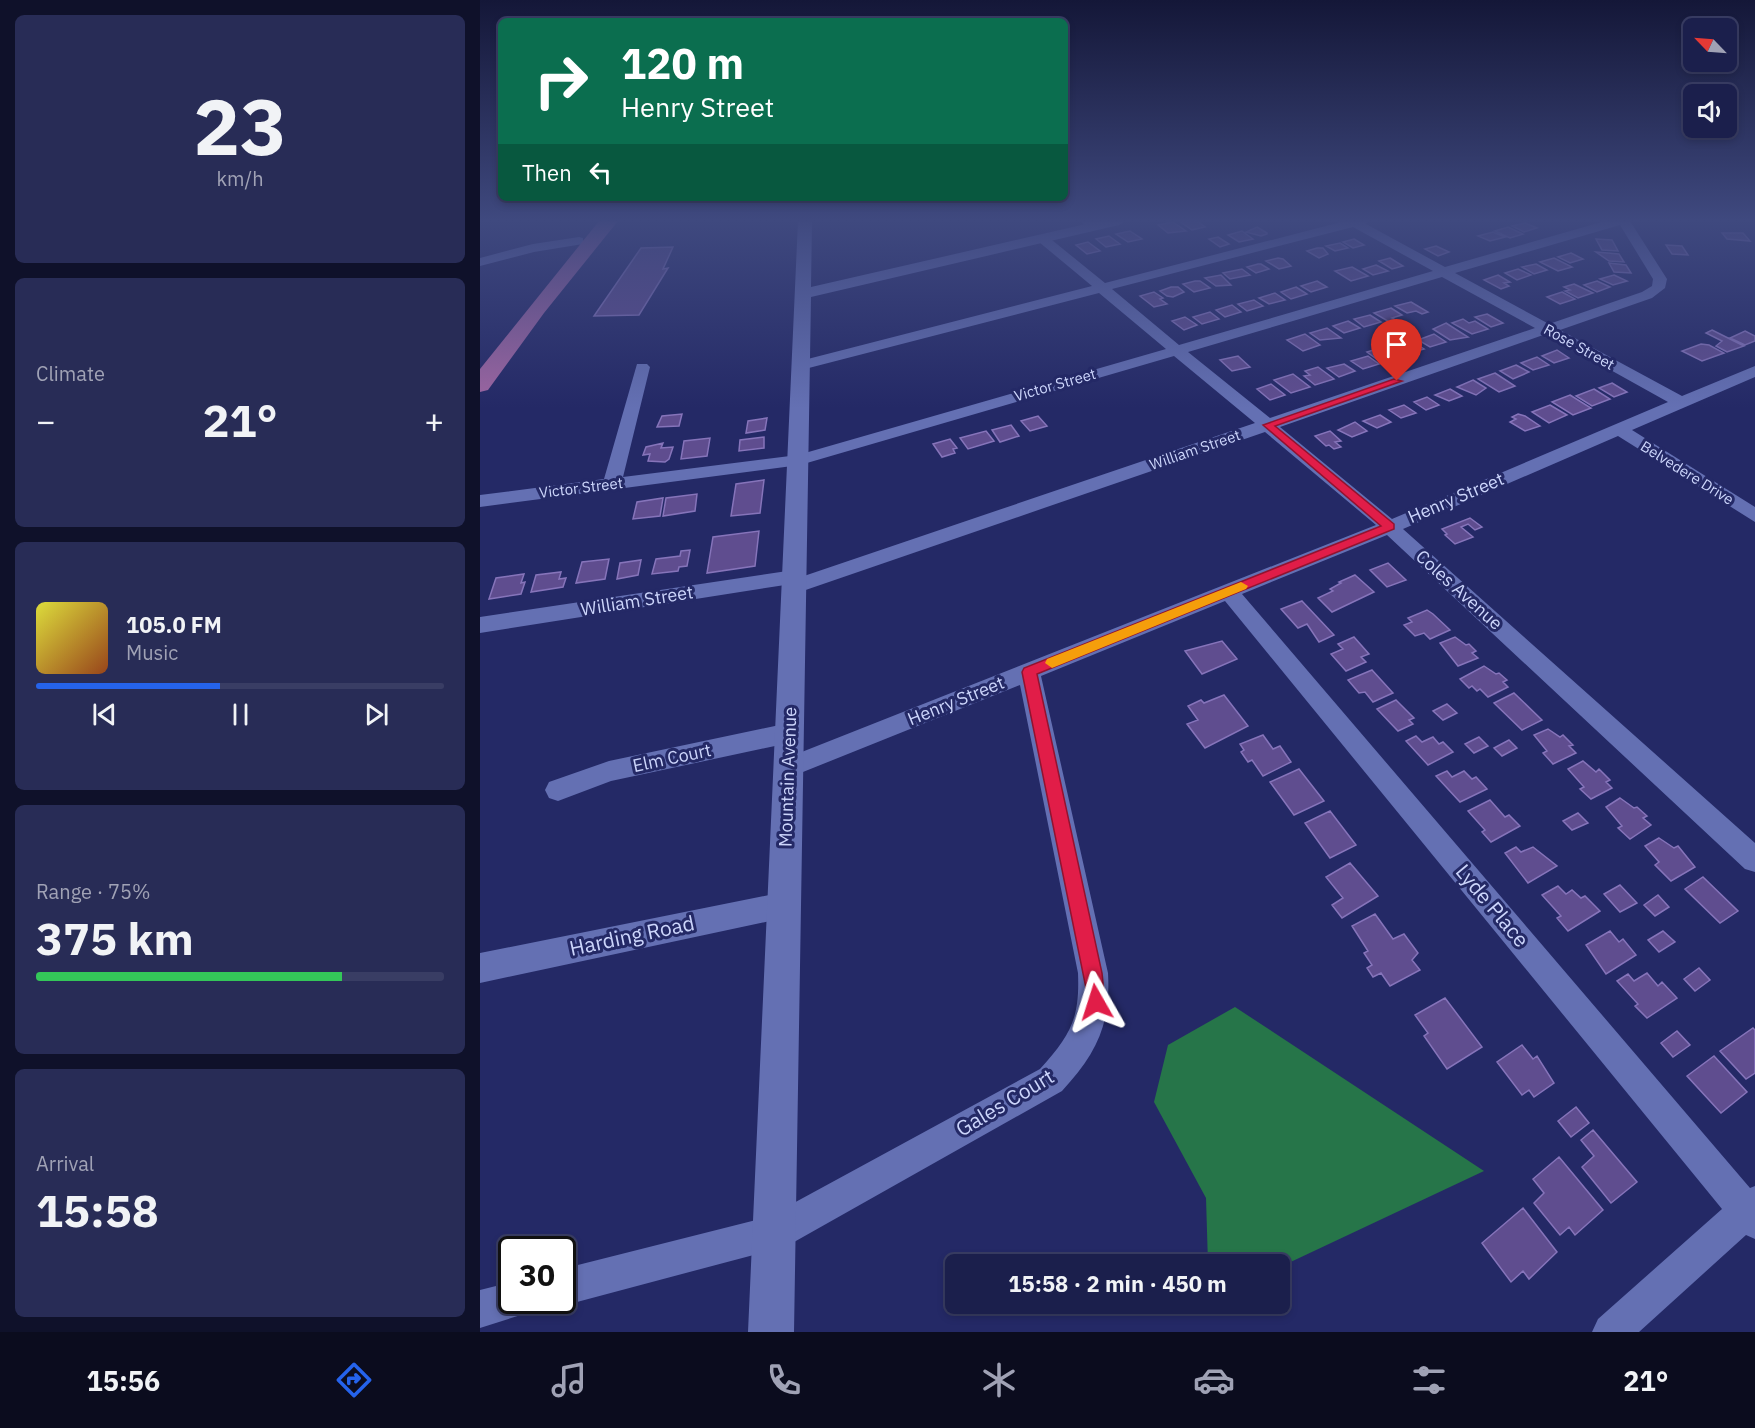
<!DOCTYPE html>
<html lang="en">
<head>
<meta charset="utf-8">
<style>
  :root { --surface:#1b1f4c; --page:#282c56; --text:#f1f3f6; --muted:#a0a2b5; --line:#393d64; --accent:#2563eb }
  body { margin:0; font-family:"IBM Plex Sans",sans-serif; background:var(--page); color:var(--text); height:100vh; display:flex; flex-direction:column; font-size:22px; white-space:nowrap }
  * { box-sizing:border-box; margin:0 }
  p { font-size:20px; color:var(--muted) }
  .icon { flex:none; width:33px; height:33px; fill:none; stroke:currentColor; stroke-width:2; stroke-linecap:round; stroke-linejoin:round }
  .map { position:relative; flex:1; overflow:hidden }
  .drawer { display:flex; flex-direction:column; gap:15px; padding:15px; background:#0f112a; width:480px }
  .drawer>* { flex:none }
  .guide { position:absolute; left:18px; top:18px; width:570px; height:183px; border-radius:9px; box-shadow:0 3px 9px #0003,0 0 0 2px var(--line); background:#0b6e4f; color:#fff; overflow:hidden }
  .needle { width:39px; rotate:295deg }
  .tools { position:absolute; left:1203px; top:18px; display:grid; gap:12px }
  .tools a { display:grid; place-items:center; width:54px; height:54px; border-radius:9px; background:var(--surface); box-shadow:0 3px 9px #0003,0 0 0 2px var(--line); font-size:30px }
  .speed { position:absolute; left:18px; top:1236px; display:flex; gap:12px; font-size:30px; font-weight:700; text-align:center }
  .speed>* { display:grid; place-content:center; width:78px; height:78px; border-radius:50%; background:var(--surface); box-shadow:0 3px 9px #0003,0 0 0 2px var(--line); line-height:1 }
  .speed .limit { border:3px solid #111; border-radius:9px; background:#fff; color:#111 }
  .pin { position:absolute; display:grid; place-items:center; width:51px; height:51px; color:#fff; margin:-62px -26px; border-radius:50% 50% 50% 0; rotate:-45deg; box-shadow:0 0 6px #0007 }
  .pin .icon { rotate:45deg }
  .me { position:absolute; width:66px; margin:-33px; rotate:354deg; stroke-linejoin:round; filter:drop-shadow(0 0 4px #0008) }
  .turn { display:flex; align-items:center; gap:21px; height:126px; padding:0 24px; font-size:27px }
  .turn .icon { width:78px; height:78px; stroke-width:2.5 }
  .turn b { display:block; font-size:42px; line-height:51px }
  .then { display:flex; align-items:center; height:57px; padding:0 24px; background:#0003; gap:12px; font-size:22px }
  .big { font-size:45px; font-weight:700; line-height:1.1 }
  .drawer .widget { flex:1; display:flex; flex-direction:column; justify-content:center; gap:9px; min-width:0; padding:0 21px; border-radius:9px; background:var(--page) }
  .drawer .dial { align-items:center; gap:0 }
  .dial b { font-size:78px; line-height:1 }
  .song { display:flex; align-items:center; gap:18px }
  .cover { width:72px; height:72px; border-radius:9px; background:linear-gradient(135deg,hsl(60 70% 55%),hsl(20 70% 35%)) }
  .played { height:6px; border-radius:3px; background:linear-gradient(90deg,var(--accent) 45%,var(--line) 45%) }
  .keys { display:flex; justify-content:space-around; direction:ltr }
  .heat { display:flex; justify-content:space-between; align-items:center; font-size:33px; direction:ltr }
  .charge { height:9px; border-radius:4px; background:linear-gradient(90deg,#34c759 75%,var(--line) 0) }
  .trip { position:absolute; left:465px; top:1254px; width:345px; height:60px; border-radius:9px; background:var(--surface); box-shadow:0 3px 9px #0003,0 0 0 2px var(--line); font-weight:700; line-height:60px; text-align:center }
  .dock { display:flex; height:96px; justify-content:space-around; align-items:center; background:#0b0c1e; color:var(--muted) }
  .dock .icon { width:42px; height:42px }
  .dock .on { color:var(--accent) }
  .dock b { font-size:27px; color:var(--text) }
  main { display:flex; flex:1; min-height:0 }
  .map>svg:first-child { display:block }
</style>
</head>
<body>
<main>
<section class="drawer">
<div class="widget dial"><b>23</b><p>km/h</p></div>
<div class="widget"><p>Climate</p>
<div class="heat"><a>−</a><b class="big">21°</b><a>+</a></div>
</div>
<div class="widget">
<div class="song"><i class="cover"></i><div><b>105.0 FM</b><p>Music</p></div></div>
<div class="played"></div>
<div class="keys"><svg class="icon" aria-label="previous" viewBox="0 0 24 24"><path d="M18 5L8 12l10 7zM5 5v14"/></svg><svg class="icon" aria-label="pause" viewBox="0 0 24 24"><path d="M8 5v14M16 5v14"/></svg><svg class="icon" aria-label="next" viewBox="0 0 24 24"><path d="M6 5l10 7-10 7zM19 5v14"/></svg></div>
</div>
<div class="widget"><p>Range · 75%</p><b class="big">375 km</b><div class="charge"></div></div>
<div class="widget"><p>Arrival</p><b class="big">15:58</b></div>
</section>
<div class="map">
<svg width="1275" height="1332" viewBox="0 0 1275 1332">
  <rect width="100%" height="100%" fill="#242966"/>
  <path fill="#267549" d="M755 1007 1004 1171 800 1267V1264H728L726 1198 674 1102 688 1045Z"/>
  <path fill="#5f4d8f" stroke="#8674ba" stroke-width="1.5" d="M699 221H717L725 227 712 230Z
    M693 222 706 231 688 233 678 225Z
    M1045 223 1057 228 1044 232 1032 226Z
    M777 227 787 233V234L781 236 766 232Z
    M1028 227 1043 234 1030 238 1015 231Z
    M650 231 662 239 648 242 636 234Z
    M762 231 773 239 759 242 748 235Z
    M1013 232 1025 237 1010 241 998 236Z
    M1242 233H1263L1270 241 1247 239Z
    M629 236 640 244 626 247 616 239Z
    M738 237 749 244 740 247 729 239Z
    M874 239 884 245 873 248 863 242Z
    M1116 239 1132 240 1138 251 1122 250Z
    M608 242 620 251 607 254 596 245Z
    M860 243 868 248 855 251 846 246Z
    M1186 245 1202 246 1208 255 1192 254Z
    M956 246 969 252 958 256 945 249Z
    M193 247 183 269 188 268 159 315 114 316 161 248Z
    M837 248H843L848 254 839 258 827 251Z
    M1116 252 1139 254 1144 262 1129 261Z
    M1091 253 1103 259 1090 263 1078 257Z
    M798 258 803 259 811 266 799 269 786 261Z
    M910 258 923 266 912 269 899 261Z
    M1074 258 1092 267 1078 271 1060 262Z
    M1129 263 1146 265 1151 273 1134 272Z
    M778 264H781L789 269 776 273 767 267Z
    M1056 264 1067 270 1054 274 1042 267Z
    M896 265 908 271 893 275 883 269Z
    M872 267 888 276 871 281 855 271Z
    M762 269 770 275 750 279 743 273Z
    M1038 269 1051 275 1037 280 1025 273Z
    M741 275 751 285 736 286 725 278Z
    M1018 275 1030 282 1024 283 1029 286 1021 289 1004 280Z
    M1134 275 1147 281 1133 285 1120 279Z
    M715 281H720L730 288 714 292 703 284Z
    M837 281 847 287 831 292 821 286Z
    M1117 281 1130 287 1117 292 1104 285Z
    M1094 284 1113 293 1098 298 1085 291 1090 290 1084 287Z
    M691 287H698L704 292 693 297 687 296 680 291Z
    M816 287 827 294 811 299 801 292Z
    M674 292 683 298 680 299 687 304 674 307 660 296Z
    M1082 292 1095 299 1080 304 1067 297Z
    M795 293 805 300 789 304 779 298Z
    M774 300 783 306 767 311 758 304Z
    M931 302 948 312 942 314 936 311 927 313 915 306Z
    M752 305 761 312 745 317 736 310Z
    M911 308 922 315 912 318 917 321 911 323 894 313Z
    M730 312 739 319 722 324 713 317Z
    M1007 314 1023 323 1011 327 995 317Z
    M890 315 901 322 884 327 874 319Z
    M705 317 717 325 704 330 692 321Z
    M983 319 989 323 995 321 1008 329 992 334 972 323Z
    M868 321 880 328 864 333 853 326Z
    M966 323 988 337 970 340 953 329Z
    M847 328 861 338 840 340 830 333Z
    M1232 330 1264 346 1247 352 1236 346 1242 341 1226 333Z
    M1265 331 1275 336V341L1265 345 1250 338Z
    M825 334 840 345 823 351 807 340Z
    M954 334 966 342 950 347 938 340Z
    M932 341 944 349 927 354 915 347Z
    M1221 344 1229 345 1244 353 1222 361 1202 351Z
    M909 345 924 355 902 363 887 352Z
    M1077 350 1089 358 1074 363 1062 356Z
    M758 356 770 367 752 371 740 360Z
    M888 356 899 364 883 369 871 361Z
    M1057 357 1069 365 1053 370 1041 363Z
    M864 364 875 371 859 377 847 368Z
    M1036 365 1049 372 1033 379 1020 371Z
    M838 367 854 379 835 385 824 376 830 375 825 371Z
    M1015 373 1035 386 1019 392 998 379Z
    M813 374 830 387 811 393 794 380Z
    M993 380 1006 388 996 395 977 387Z
    M1132 383 1147 392 1134 397 1119 388Z
    M791 384 805 395 790 400 777 389Z
    M970 389 982 396 969 401 955 395Z
    M1114 389 1130 399 1112 406 1096 396Z
    M1090 395 1111 408 1093 415 1072 402Z
    M947 397 959 405 946 410 934 402Z
    M924 405 936 413 921 418 909 410Z
    M1070 405 1087 415 1069 423 1052 412Z
    M202 414 199 426 177 427 182 416Z
    M1038 414 1045 416 1060 426 1045 431 1030 422 1036 419 1032 417Z
    M900 415 911 422 897 428 883 421Z
    M558 416 567 426 550 431 541 421Z
    M287 418 285 430 266 433 268 421Z
    M875 422 887 431 872 437 858 430Z
    M531 425 539 436 520 442 512 430Z
    M506 431 514 441 488 449 480 438Z
    M850 431 861 441 855 442 861 447 854 449 849 445 846 446 835 436Z
    M284 437V448L259 451 260 440Z
    M230 438 227 456 201 459 204 441Z
    M470 439 477 448 473 449 475 453 462 457 453 444Z
    M183 443 181 448 193 447 189 459 185 462 168 461 170 454 163 455 166 447Z
    M284 480 280 513 251 516 256 484Z
    M217 494 215 511 183 516 186 498Z
    M183 498 180 516 153 519 157 502Z
    M990 518 1002 527 995 530 988 524 981 527 993 537 975 544 965 535 967 534 962 529Z
    M279 531 275 566 227 573 233 537Z
    M210 550 207 566 199 567 198 571 172 574 176 559 200 556 201 551Z
    M129 559 125 579 96 583 102 562Z
    M161 560 158 575 137 579 140 563Z
    M908 563 926 580 907 587 890 570Z
    M81 572 79 579 86 578 83 587 51 592 56 575Z
    M44 574 41 583 45 582 41 594 9 599 16 578Z
    M875 575 894 592 852 612 838 598 853 591 850 589 861 583 859 582Z
    M822 601 854 635 839 642 827 624 818 628 801 609Z
    M947 610 953 614 970 630 950 639 944 633 935 636 924 625 932 622 928 618Z
    M874 637 889 654 881 657 886 662 866 671 851 654 863 649 858 644Z
    M975 637 986 645 989 644 996 651 992 653 998 658 978 666 960 643Z
    M742 641 757 659 722 674 705 651Z
    M1004 666 1016 674 1019 673 1027 680 1023 682 1028 687 1008 697 1000 689 997 691 992 686 989 688 980 679Z
    M892 670 913 693 893 702 885 692 879 693 868 680Z
    M1034 693 1062 720 1042 730 1014 703Z
    M744 695 768 726 725 748 707 724 718 720 708 706 721 700 724 703Z
    M916 700 934 718 929 720 933 724 918 731 897 709Z
    M967 704 977 713 963 720 953 711Z
    M1068 729 1080 737 1083 735 1093 745 1089 746 1096 753 1073 764 1063 753 1067 751 1054 735Z
    M783 735 793 749 800 746 811 762 783 776 772 760 768 762 761 752 764 750 760 744Z
    M936 736 942 742 953 737 959 744 963 742 973 752 948 765 926 741Z
    M999 737 1008 746 994 753 985 744Z
    M1029 740 1037 748 1022 756 1014 748Z
    M1103 761 1116 772 1119 769 1130 780 1126 782 1132 788 1111 799 1100 789 1104 787 1088 769Z
    M819 769 844 801 814 815 790 782Z
    M967 771 972 777 984 771 992 779 996 777 1007 789 980 802 956 776Z
    M1140 798 1154 808 1157 807 1167 816 1163 818 1171 825 1150 839 1138 828 1142 826 1126 807Z
    M1010 800 1025 817 1029 815 1040 826 1011 842 1002 832 1005 830 988 811Z
    M850 811 876 845 850 858 825 823Z
    M1098 813 1108 823 1092 830 1083 821Z
    M1179 838 1194 848 1198 846 1215 867 1191 881 1175 865 1179 862 1165 846Z
    M1036 847 1041 852 1053 847 1077 866 1048 883 1025 853Z
    M870 863 898 896 862 918 852 905 863 898 846 877Z
    M1223 877 1258 911 1240 923 1205 889Z
    M1140 885 1157 903 1140 912 1124 894Z
    M1078 886 1086 894 1092 890 1101 898 1105 896 1120 911 1088 931 1077 918 1081 916 1062 895Z
    M1178 895 1189 907 1175 916 1164 905Z
    M895 914 913 939 924 934 938 953 932 960 940 970 910 986 901 973 893 977 887 968 892 965 884 953 888 951 872 926Z
    M1130 931 1139 942 1143 939 1156 955 1126 974 1106 945Z
    M1183 931 1195 942 1179 952 1168 940Z
    M1219 968 1230 980 1215 991 1204 979Z
    M1167 973 1178 986 1182 982 1197 998 1167 1018 1155 1006 1158 1004 1137 981 1148 974 1154 981Z
    M965 998 1002 1047 967 1069 944 1036 948 1033 935 1015Z
    M1273 1028 1275 1030V1073L1266 1079 1240 1051Z
    M1197 1031 1210 1045 1193 1057 1181 1043Z
    M1042 1045 1053 1059 1057 1056 1074 1083 1054 1097 1049 1090 1042 1095 1017 1062Z
    M1234 1056 1267 1092 1241 1113 1207 1076Z
    M1096 1107 1109 1123 1091 1137 1078 1121Z
    M1113 1130 1157 1182 1131 1203 1102 1167 1114 1156 1101 1140Z
    M1079 1157 1123 1210 1095 1235 1089 1227 1080 1235 1054 1203 1064 1193 1053 1179Z
    M1043 1208 1077 1252 1049 1279 1043 1271 1031 1282 1002 1243Z"/>
  <g fill="none" stroke-linecap="round" stroke-linejoin="round">
    <path fill="#6470b3" fill-rule="evenodd" d="M600 221H614L620 227 610 230Z
      M865 221H889L886 224 965 267 1125 221H1150L1187 279 1185 288 1172 298 1080 330 1202 396 1275 366V377L1152 430 1275 507V522L1138 436 923 529 1275 843V872L1265 869 907 535 762 594 1270 1188 1275 1186V1239L1266 1235 1159 1332H1112L1118 1319 1242 1209 745 601 561 676 628 973C631 1025 616 1054 582 1091L307 1246 82 1306 69 1301 82 1300V1269L288 1217 560 1069C590 1036 600 1019 598 973L540 685 308 778 299 775 296 768 299 761 896 525 785 432 314 594 307 592 305 585 0 633V617L314 570 321 572 324 576 775 423 694 356 320 465 0 507V495L124 479 157 364H167L170 367 143 477 318 455 686 349 619 293 321 370 313 365 316 362 612 286 559 242V236H567L625 283ZM1140 225 1173 279 1172 286 1162 292 1069 324 975 273ZM873 227 953 271 699 345 632 289ZM962 277 1055 328 790 418 708 352ZM1066 334 1188 402 912 519 800 427Z
      M99 237 103 238V244L54 252 0 266V258L53 244Z
      M309 723 318 726 321 733 318 740 309 743 131 781 78 801 69 798 65 790 69 782 129 761Z
      M304 892 314 896 318 905 314 914 304 918 0 983V953Z
      M32 1282V1300H52L47 1313 0 1328V1290Z"/>
    <path fill="#6470b3" fill-rule="evenodd" d="M318 221H332L331 287 619 221H646L639 225 331 297 314 1332H268Z"/>
    <path fill="#9e66a2" fill-rule="evenodd" d="M119 221H138L64 313 8 390 0 392V369Z"/>
  </g>
  <linearGradient id="sky" x2="0" y2="1"><stop stop-color="#141738"/><stop offset="0.54" stop-color="#3f497f"/><stop offset="1" stop-color="#3f497f" stop-opacity="0"/></linearGradient>
  <rect width="1275" height="408" fill="url(#sky)"/>
  <path fill="#e11d48" stroke="#92132f" stroke-width="1.5" d="M914 379 922 381 795 426 914 524V529L557 674 622 973 625 1002 623 1008 616 1011 610 1008 542 672 544 668 901 526 783 425Z"/>
  <path fill="#f59e0b" d="M761 582 768 586 766 589 577 666 572 668 565 663 567 659Z"/>
  <g text-anchor="middle" stroke-width="6" stroke-linejoin="round" paint-order="stroke">
    <g font-size="15" fill="#ccd5fb" stroke="#242966">
      <text transform="translate(1099 347) rotate(29)" y="5">Rose Street</text>
      <text transform="translate(575 385) rotate(-16)" y="5">Victor Street</text>
      <text transform="translate(715 450) rotate(-19)" y="5">William Street</text>
      <text transform="translate(1207 473) rotate(32)" y="5">Belvedere Drive</text>
      <text transform="translate(101 488) rotate(-7)" y="5">Victor Street</text>
    </g>
    <g font-size="18" fill="#ccd5fb" stroke="#242966">
      <text transform="translate(976 498) rotate(-23)" y="6">Henry Street</text>
      <text transform="translate(979 590) rotate(42)" y="6">Coles Avenue</text>
      <text transform="translate(157 601) rotate(-9)" y="6">William Street</text>
      <text transform="translate(476 701) rotate(-22)" y="6">Henry Street</text>
      <text transform="translate(192 758) rotate(-12)" y="6">Elm Court</text>
      <text transform="translate(308 777) rotate(-88)" y="6">Mountain Avenue</text>
    </g>
    <g font-size="21" fill="#ccd5fb" stroke="#242966">
      <text transform="translate(1012 906) rotate(50)" y="7">Lyde Place</text>
      <text transform="translate(152 936) rotate(-12)" y="7">Harding Road</text>
      <text transform="translate(525 1103) rotate(-31)" y="7">Gales Court</text>
    </g>
  </g>
</svg>
<div class="tools">
<a><svg class="needle" viewBox="-14 -14 28 28"><path d="M0-13l5 13h-10z" fill="#e53935"/><path d="M0 13l5-13h-10z" fill="#a0a2b5"/></svg></a>
<a><svg class="icon" aria-label="sound" viewBox="0 0 24 24"><path d="M4 9h4l5-4v14l-5-4H4zM17 9q2 3 0 6"/></svg></a>
</div>
<div class="speed"><div class="limit">30</div></div>
<div class="pin" style="left:917px;top:381px;background:#d93025"><svg class="icon" aria-label="arrive" viewBox="0 0 24 24"><path d="M6 21V4h12l-3 4 3 4H6"/></svg></div>
<svg class="me" style="left:616px;top:1002px" viewBox="-20 -20 40 40"><path d="M0-17L14 15 0 8-14 15z" fill="#e11d48" stroke="#fff" stroke-width="4"/></svg>
<div class="trip">15:58 · 2 min · 450 m</div>
<div class="guide">
<div class="turn"><svg class="icon" aria-label="right" viewBox="0 0 24 24"><path d="M7 20v-9h11M14 6l5 5-5 5"/></svg><div><b>120 m</b>Henry Street</div></div>
<div class="then">Then<svg class="icon" aria-label="left" viewBox="0 0 24 24"><path d="M17 20v-9H6M10 6l-5 5 5 5"/></svg></div>
</div>
</div>
</main>
<nav class="dock">
<b>15:56</b>
<svg class="icon on" aria-label="directions" viewBox="0 0 24 24"><path d="M12 3l9 9-9 9-9-9zM9 14v-3h6M13 9l2 2-2 2"/></svg>
<svg class="icon" aria-label="music" viewBox="0 0 24 24"><path d="M9 18V5l10-2v13"/><circle cx="6" cy="18" r="3"/><circle cx="16" cy="16" r="3"/></svg>
<svg class="icon" aria-label="phone" viewBox="0 0 24 24"><path d="M5 4h4l2 5-3 2q2 4 5 5l2-3 5 2v4C11 20 4 13 5 4z"/></svg>
<svg class="icon" aria-label="climate" viewBox="0 0 24 24"><path d="M12 3v18M4 7l16 10M4 17L20 7"/></svg>
<svg class="icon" aria-label="car" viewBox="0 0 24 24"><path d="M5 17H2v-5l4-1 3-4h7l3 4 3 1v5h-3M9 17h6M6 11h13"/><circle cx="7" cy="17" r="2"/><circle cx="17" cy="17" r="2"/></svg>
<svg class="icon" aria-label="filters" viewBox="0 0 24 24"><path d="M4 7h16M4 17h16"/><circle cx="9" cy="7" r="2"/><circle cx="15" cy="17" r="2"/></svg>
<b>21°</b>
</nav>
</body>
</html>
